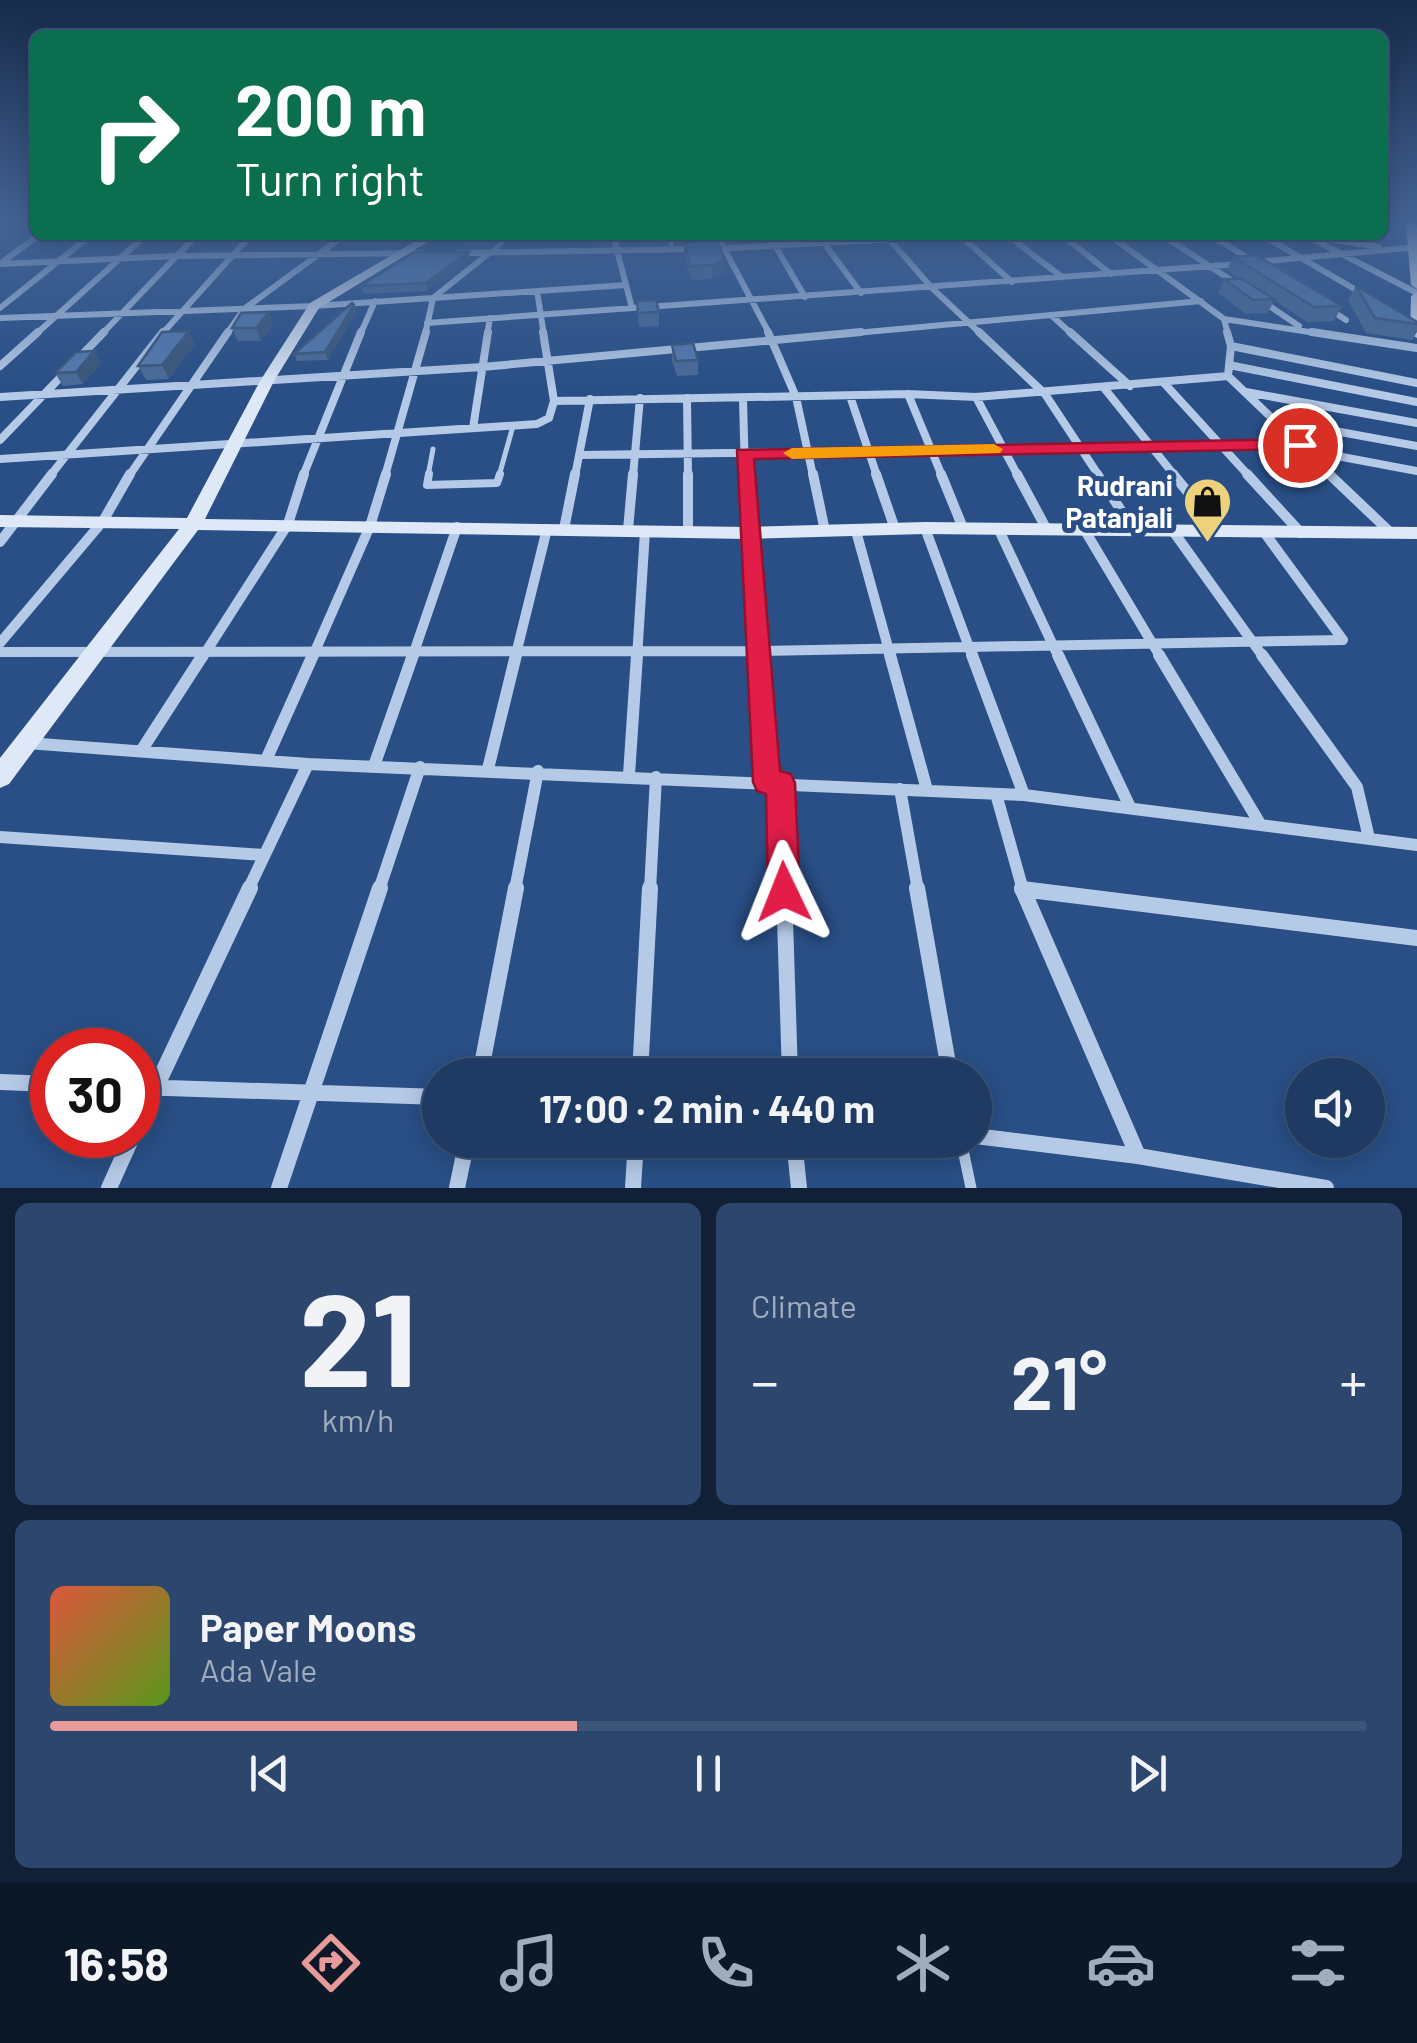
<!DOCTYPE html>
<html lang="en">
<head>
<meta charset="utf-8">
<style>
  :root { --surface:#1f3b64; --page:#2c466d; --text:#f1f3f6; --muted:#a1adbf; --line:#3c5578; --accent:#e69b98 }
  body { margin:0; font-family:Barlow,sans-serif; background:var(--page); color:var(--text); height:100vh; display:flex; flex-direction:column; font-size:38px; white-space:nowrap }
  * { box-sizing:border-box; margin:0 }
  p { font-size:32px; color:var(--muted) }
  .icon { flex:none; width:55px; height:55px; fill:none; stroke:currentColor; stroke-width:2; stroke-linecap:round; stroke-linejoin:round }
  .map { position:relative; height:1188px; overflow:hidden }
  .details { display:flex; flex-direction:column; gap:15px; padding:15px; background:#112037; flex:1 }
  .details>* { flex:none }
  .banner { position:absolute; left:30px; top:30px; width:1358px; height:210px; border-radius:15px; box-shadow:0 5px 25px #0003,0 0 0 2px var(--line); background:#0b6e4f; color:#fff; overflow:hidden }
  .fabs { position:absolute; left:1285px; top:1058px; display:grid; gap:20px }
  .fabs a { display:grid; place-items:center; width:100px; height:100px; border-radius:50%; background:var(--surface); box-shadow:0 5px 25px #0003,0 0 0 2px var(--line); font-size:50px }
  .speed { position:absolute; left:30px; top:1028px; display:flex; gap:20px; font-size:50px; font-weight:700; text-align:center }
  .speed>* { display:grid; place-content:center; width:130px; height:130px; border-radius:50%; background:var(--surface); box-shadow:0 5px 25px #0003,0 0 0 2px var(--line); line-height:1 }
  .speed .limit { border:15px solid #d22; background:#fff; color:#111 }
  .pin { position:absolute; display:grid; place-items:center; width:85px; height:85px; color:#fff; margin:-42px; border:5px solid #fff; border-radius:50%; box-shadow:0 2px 10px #0007 }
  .me { position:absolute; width:110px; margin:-55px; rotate:358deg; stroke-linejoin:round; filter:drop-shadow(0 0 8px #0008) }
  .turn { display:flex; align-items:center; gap:35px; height:210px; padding:0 40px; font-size:45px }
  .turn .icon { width:130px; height:130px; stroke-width:2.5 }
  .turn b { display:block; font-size:70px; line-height:85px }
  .big { font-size:75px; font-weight:700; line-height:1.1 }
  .details .card { flex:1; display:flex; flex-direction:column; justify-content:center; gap:15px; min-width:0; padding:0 35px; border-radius:15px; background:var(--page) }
  .details .dial { align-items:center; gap:0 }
  .dial b { font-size:130px; line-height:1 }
  .song { display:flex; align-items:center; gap:30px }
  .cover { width:120px; height:120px; border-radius:15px; background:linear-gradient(135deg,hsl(10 70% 55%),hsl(90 70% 35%)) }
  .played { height:10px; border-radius:5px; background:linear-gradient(90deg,var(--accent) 40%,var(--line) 40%) }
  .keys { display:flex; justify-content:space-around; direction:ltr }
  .heat { display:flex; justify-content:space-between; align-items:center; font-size:55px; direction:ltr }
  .details .tiles { flex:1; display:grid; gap:15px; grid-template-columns:1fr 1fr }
  .card:last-child { grid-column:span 2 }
  .trip { position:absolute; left:422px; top:1058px; width:570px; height:100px; border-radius:50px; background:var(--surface); box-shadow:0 5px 25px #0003,0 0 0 2px var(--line); font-weight:700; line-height:100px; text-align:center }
  .tab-bar { display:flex; height:160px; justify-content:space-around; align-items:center; background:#0c1828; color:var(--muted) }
  .tab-bar .icon { width:70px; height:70px }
  .tab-bar .current { color:var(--accent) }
  .tab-bar b { font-size:45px; color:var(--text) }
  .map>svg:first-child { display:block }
</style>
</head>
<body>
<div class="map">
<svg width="1417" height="1188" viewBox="0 0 1417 1188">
  <rect width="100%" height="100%" fill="#294f86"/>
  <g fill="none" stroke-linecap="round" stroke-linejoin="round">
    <path stroke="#b5cae7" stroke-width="4" d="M668 235 673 250
      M489 254 510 235"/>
    <path stroke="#b5cae7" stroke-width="5" d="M428 476 433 449
      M499 476 513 426"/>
    <path stroke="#b5cae7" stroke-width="8" d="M429 474 427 485 497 483 500 474"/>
    <path stroke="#b5cae7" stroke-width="11" d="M961 1140 971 1188"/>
    <path stroke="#b5cae7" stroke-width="6" d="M613 235 632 308
      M717 235 770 335
      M769 235 805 297
      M818 235 861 293
      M1007 235 1062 277
      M1062 235 1111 274
      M1109 235 1224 319 1329 335
      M1162 235 1237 284
      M1210 235 1253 261
      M1262 235 1363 294
      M1305 235 1417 293
      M961 236 1012 282
      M890 240 932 288 982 335
      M1272 240 1316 237 1379 247
      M711 249 970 235
      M456 253 694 249
      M1256 262 1417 247
      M1 263 39 235
      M0 264 175 256 424 253
      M537 291 544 335
      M1259 299 1299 326
      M1326 307 1346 320
      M0 308 91 235
      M1052 316 1073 335
      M0 318 314 306 626 285
      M1224 319 1228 335
      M427 323 1239 264
      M35 335 146 235
      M101 335 197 235
      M161 335 251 235
      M226 335 244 309 345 235
      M360 335 375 301
      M425 335 433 298 488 254
      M487 335 490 318
      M834 335 1201 301"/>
    <path stroke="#b5cae7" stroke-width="8" d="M768 332 796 397 813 476
      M979 332 1045 394 1099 476
      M1070 332 1130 386
      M1227 332 1231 346 1228 376 1332 476
      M1312 332 1417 348
      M1231 346 1417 383
      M1229 365 1417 402
      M0 366 38 332
      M1164 383 1249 476
      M1104 388 1175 476
      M1246 392 1417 423
      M908 394 942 476
      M850 396 877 476
      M0 397 482 367 861 332
      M976 397 1018 476
      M687 398 688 476
      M743 399 745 476
      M554 401 908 394 976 397 1228 376
      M1275 420 1417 446
      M473 428 488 332
      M0 440 104 332
      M1305 450 1417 471
      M580 455 1300 445
      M0 459 537 424 549 418 554 401 543 332
      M50 476 163 332
      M129 476 228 332
      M303 476 361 332
      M385 476 426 332
      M575 476 590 399
      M633 476 640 398"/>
    <path stroke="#b5cae7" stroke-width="10" d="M688 474V532
      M745 474 757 658
      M813 474 825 531
      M876 474 895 529
      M941 474 963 528
      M1017 474 1046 528
      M1097 474 1134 530
      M1173 474 1220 532
      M1247 474 1301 533
      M1329 474 1391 533
      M925 528 973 658
      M998 528 1059 658
      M564 529 575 474
      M1084 529 1161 658
      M628 530 633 474
      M856 531 891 658
      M1173 531 1264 658
      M0 542 52 474
      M0 643 103 521 130 474
      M0 652 756 651 1343 640 1264 532
      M202 658 288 524 304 474
      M312 658 370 526 386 474
      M412 658 457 527
      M515 658 547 529
      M637 658 645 531"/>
    <path stroke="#b5cae7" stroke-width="12" d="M757 655 767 782
      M890 655 927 790
      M972 655 1024 795
      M1058 655 1130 807
      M1159 655 1259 822
      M1262 655 1357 787 1369 838
      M27 743 308 764 1024 795 1417 845
      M141 751 203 655
      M266 760 313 655
      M374 766 413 655
      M488 769 516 655
      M629 775 637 655
      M780 783 784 890
      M900 789 918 890
      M996 794 1023 890
      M0 837 264 855
      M1022 889 1033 890
      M248 890 308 764
      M379 890 420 767
      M515 890 538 771
      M650 890 656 777"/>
    <path stroke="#b5cae7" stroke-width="16" d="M784 888 790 1075
      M917 888 950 1075
      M1022 888 1138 1156
      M1022 889 1417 938
      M480 1075 516 888
      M640 1075 650 888
      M0 1082 52 1084
      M138 1087 440 1097
      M138 1125 250 888
      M975 1136 1138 1156 1326 1188
      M794 1140 799 1188
      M109 1188 133 1135
      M279 1188 380 888
      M457 1188 467 1140
      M633 1188 636 1140"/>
    <path fill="#dee8f7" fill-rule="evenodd" d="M1406 223H1416L1417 228V289L1411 285Z
      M426 235H439L319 308 274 381 205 519 747 527 925 522 1417 527V539L925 534 747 539 198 530 9 784 0 788V758L179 529 0 527V515L187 518 260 381 310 303Z
      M1417 292V338L1410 334 1411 296Z"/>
  </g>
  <path fill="#4a6a96" d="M340 235H418L400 246H344Z
    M463 235H505L490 246H465Z
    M678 235H712V241L680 242Z
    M723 235H763V238L727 240Z
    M684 243 725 273 712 279 691 280 684 256Z
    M1233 257 1342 306 1334 321 1307 322 1274 300 1268 313 1246 314 1218 293 1224 279H1241L1227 270Z
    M470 259 427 291 363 294 361 286Z
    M1356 286 1417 322V332L1412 340 1366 333 1348 300Z
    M637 301 659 312V326L639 327Z
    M354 305 356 312 328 360 297 361 294 354Z
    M269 312 273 325 261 341H238L232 328Z
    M189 331 195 344 169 379 146 380 138 366Z
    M672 345 698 360V375L677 376 672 360Z
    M101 363 83 384 63 386 55 373Z"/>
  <path fill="#3c567a" d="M397 235H418L400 246Z
    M488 235H505L490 246Z
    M469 252 470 259 427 291 426 283Z
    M725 259V273L712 279V265Z
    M354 305 356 312 328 360 325 352Z
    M269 312 273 325 261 341 256 328Z
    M189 331 195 344 169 379 162 365Z
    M94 351 101 363 83 384 76 372Z"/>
  <path fill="#567baf" stroke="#3c567a" stroke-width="2.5" d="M717 241 725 259 712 265 691 266 684 243Z
    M414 252H469L426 283 361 286Z
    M1256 255 1342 306 1314 307 1233 257Z
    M1224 279H1242L1274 299 1253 300Z
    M1356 286 1417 322V324L1375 318Z
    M656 300 659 312 638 313 637 301Z
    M352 303 354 305 325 352 294 354Z
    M269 312 256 328H232L241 313Z
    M189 331 162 365 138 366 162 332Z
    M693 343 698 360 676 361 672 345Z
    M94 351 76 372 55 373 76 352Z"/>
  <linearGradient id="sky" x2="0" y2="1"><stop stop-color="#172b4a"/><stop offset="0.57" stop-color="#436395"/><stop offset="1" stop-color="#436395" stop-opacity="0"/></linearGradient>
  <rect width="1417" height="390" fill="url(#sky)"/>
  <path fill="#e11d48" stroke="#92132f" stroke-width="2.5" d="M1300 439 1309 445 1306 449 754 459 780 771 791 774 795 783 800 892 795 903 784 907 773 903 768 892 766 794 757 791 753 782 737 450Z"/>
  <path fill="#f59e0b" d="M994 444 1003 449 1000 453 792 459 783 453 792 448Z"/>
  <defs>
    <symbol id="shop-pin" viewBox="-11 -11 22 30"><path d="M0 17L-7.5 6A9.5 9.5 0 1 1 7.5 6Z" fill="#eed17c" stroke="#294f86"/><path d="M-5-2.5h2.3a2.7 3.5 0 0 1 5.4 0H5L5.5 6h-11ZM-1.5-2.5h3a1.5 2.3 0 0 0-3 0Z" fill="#111"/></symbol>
  </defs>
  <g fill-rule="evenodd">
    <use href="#shop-pin" x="1180" y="474" width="55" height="75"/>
  </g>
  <g text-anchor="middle" stroke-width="10" stroke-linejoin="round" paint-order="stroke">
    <g font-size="28" font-weight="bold" fill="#fff" stroke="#294f86" text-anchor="end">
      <text x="1173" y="496">Rudrani<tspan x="1173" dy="32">Patanjali</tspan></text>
    </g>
  </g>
</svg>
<div class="fabs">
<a><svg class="icon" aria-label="sound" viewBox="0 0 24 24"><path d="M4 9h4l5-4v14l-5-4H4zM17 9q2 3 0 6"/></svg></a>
</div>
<div class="speed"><div class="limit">30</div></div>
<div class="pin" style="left:1300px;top:445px;background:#d93025"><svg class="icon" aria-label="arrive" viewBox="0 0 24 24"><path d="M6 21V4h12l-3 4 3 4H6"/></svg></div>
<svg class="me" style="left:784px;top:892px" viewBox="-20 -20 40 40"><path d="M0-17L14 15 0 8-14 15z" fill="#e11d48" stroke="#fff" stroke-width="4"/></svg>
<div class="trip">17:00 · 2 min · 440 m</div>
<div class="banner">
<div class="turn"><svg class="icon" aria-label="right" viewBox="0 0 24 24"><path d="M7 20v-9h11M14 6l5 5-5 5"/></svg><div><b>200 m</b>Turn right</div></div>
</div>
</div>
<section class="details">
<div class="tiles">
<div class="card dial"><b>21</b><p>km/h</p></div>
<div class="card"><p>Climate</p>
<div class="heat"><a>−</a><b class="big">21°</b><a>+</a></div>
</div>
<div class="card">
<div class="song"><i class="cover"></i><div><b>Paper Moons</b><p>Ada Vale</p></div></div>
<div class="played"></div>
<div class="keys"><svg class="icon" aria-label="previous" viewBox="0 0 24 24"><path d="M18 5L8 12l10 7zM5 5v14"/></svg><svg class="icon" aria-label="pause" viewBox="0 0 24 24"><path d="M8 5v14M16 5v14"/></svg><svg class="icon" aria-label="next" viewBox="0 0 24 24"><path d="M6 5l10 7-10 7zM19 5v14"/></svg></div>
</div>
</div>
</section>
<nav class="tab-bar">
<b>16:58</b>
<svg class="icon current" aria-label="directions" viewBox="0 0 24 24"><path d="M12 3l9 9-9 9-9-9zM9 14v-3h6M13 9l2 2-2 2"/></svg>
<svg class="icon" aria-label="music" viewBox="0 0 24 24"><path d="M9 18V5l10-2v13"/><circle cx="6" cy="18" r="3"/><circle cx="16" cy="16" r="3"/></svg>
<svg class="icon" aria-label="phone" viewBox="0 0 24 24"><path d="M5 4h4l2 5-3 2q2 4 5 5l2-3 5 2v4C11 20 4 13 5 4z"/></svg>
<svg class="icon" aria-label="climate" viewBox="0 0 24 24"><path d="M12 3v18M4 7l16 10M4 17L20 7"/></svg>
<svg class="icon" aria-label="car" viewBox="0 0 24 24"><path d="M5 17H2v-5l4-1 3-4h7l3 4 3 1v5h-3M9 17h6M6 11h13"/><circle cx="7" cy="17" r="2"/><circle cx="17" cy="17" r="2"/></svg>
<svg class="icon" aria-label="filters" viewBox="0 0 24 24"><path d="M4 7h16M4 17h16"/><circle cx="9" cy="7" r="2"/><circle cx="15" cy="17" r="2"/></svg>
</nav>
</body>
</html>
